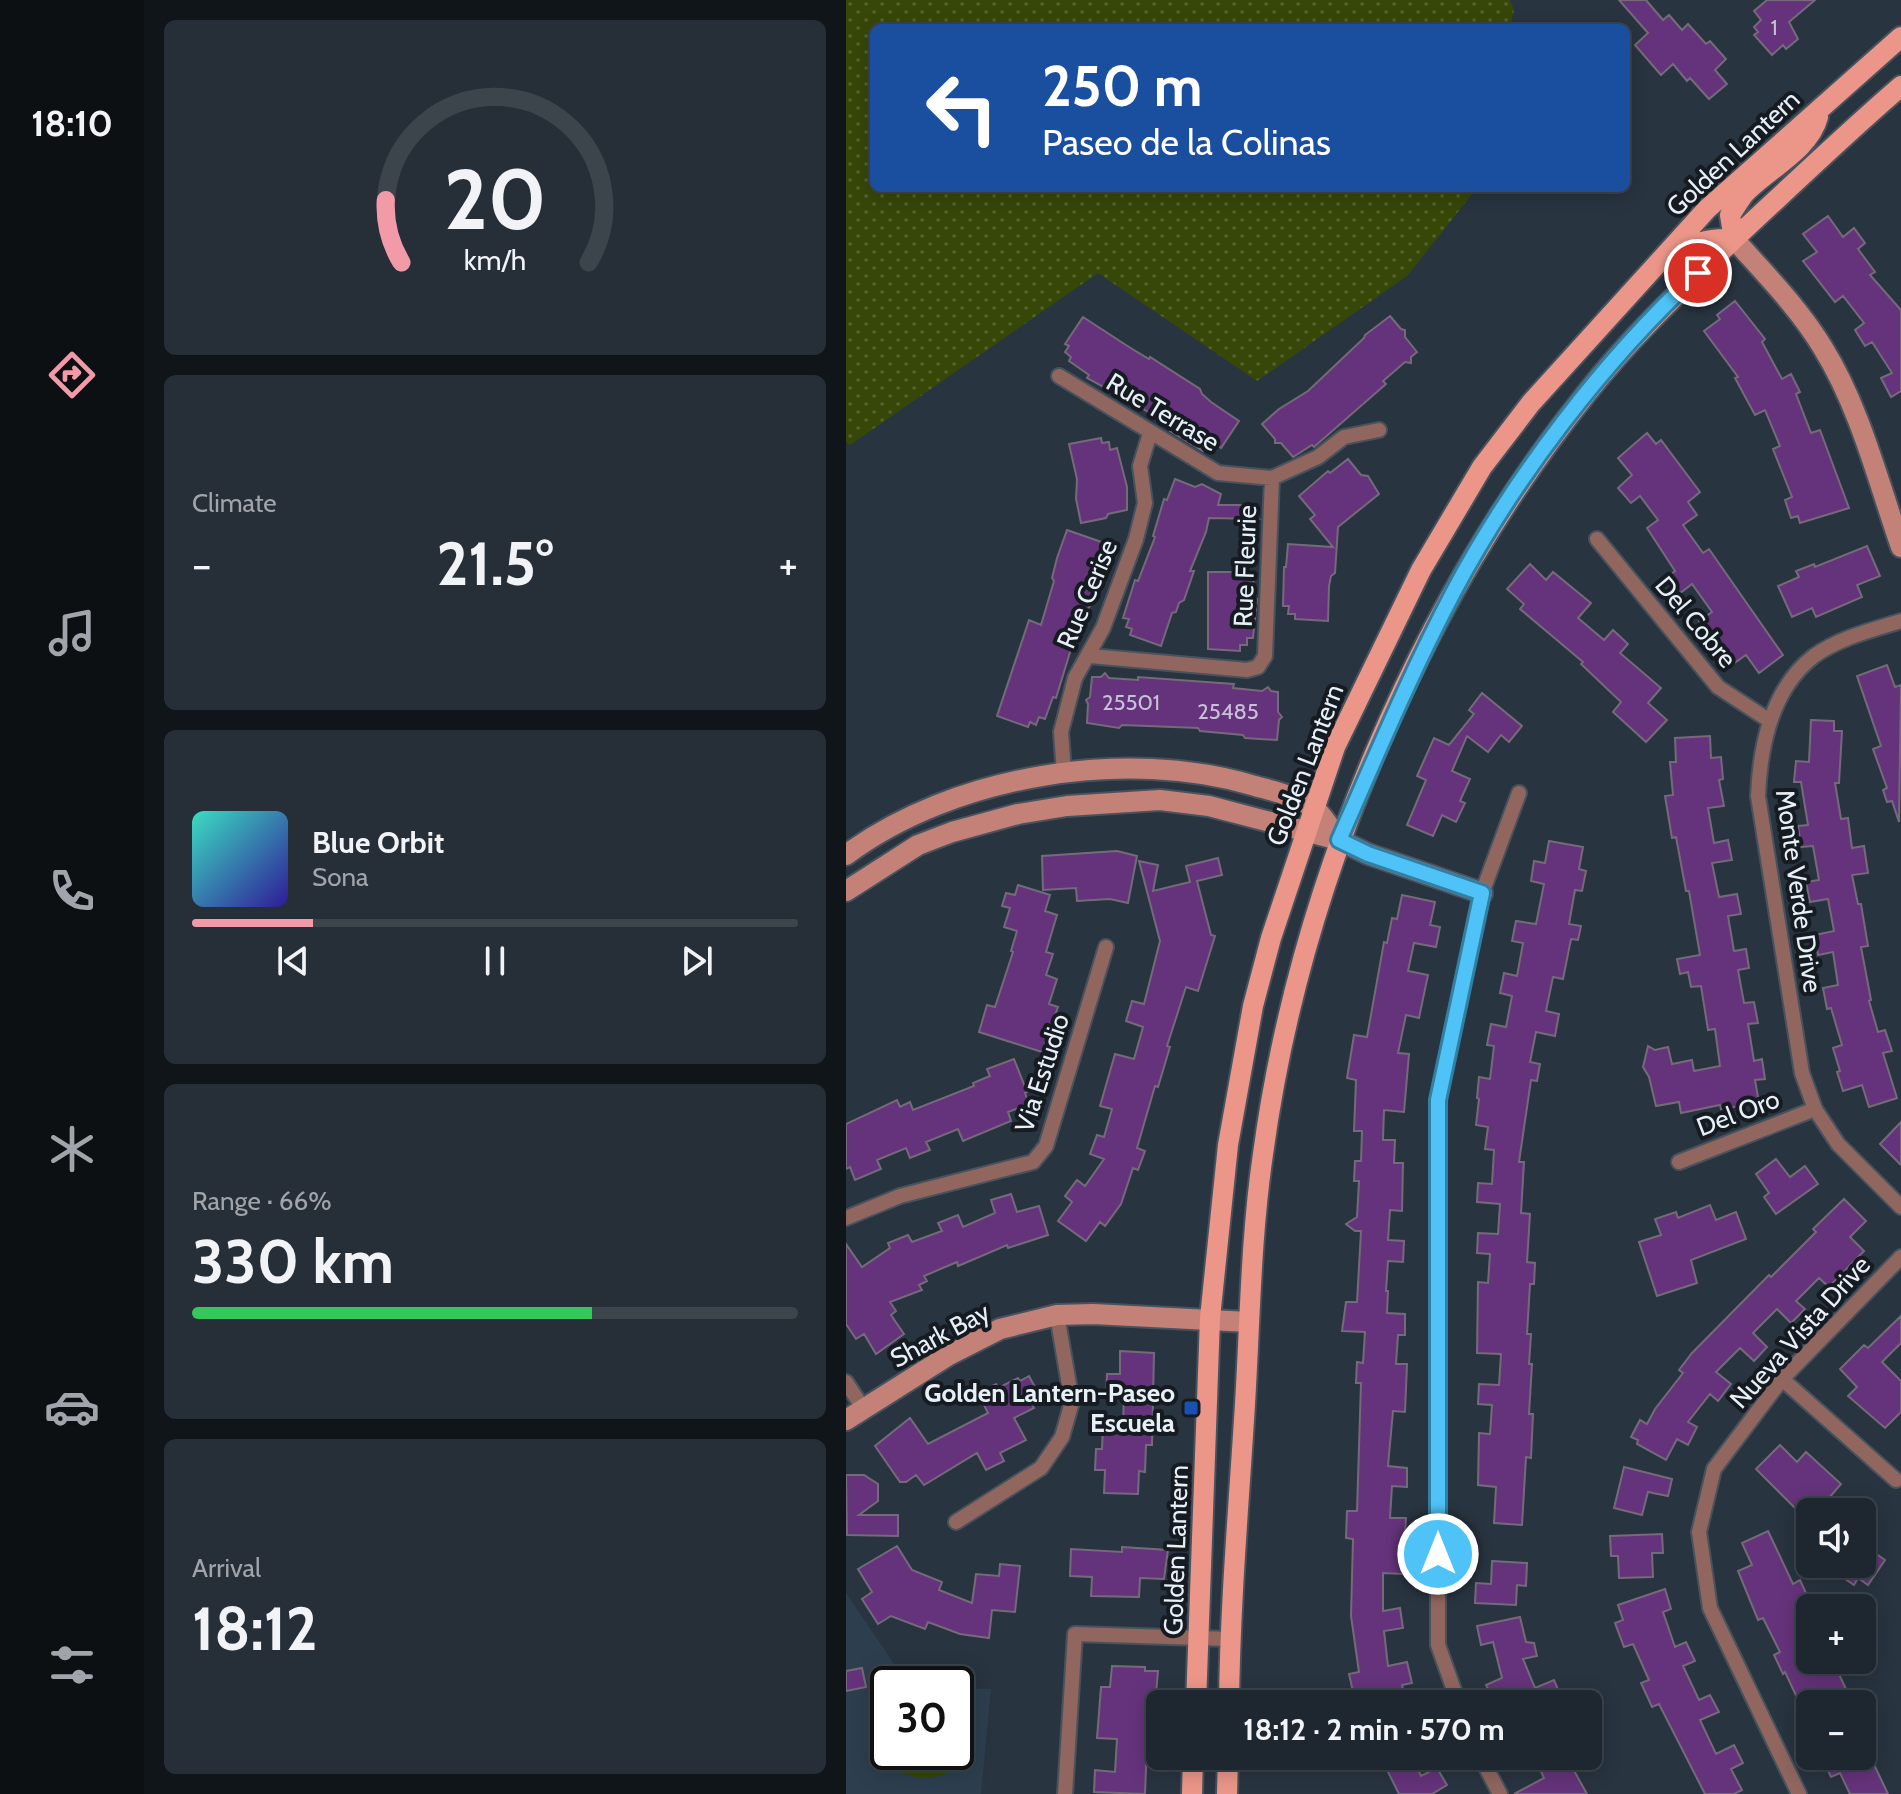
<!DOCTYPE html>
<html lang="en">
<head>
<meta charset="utf-8">
<style>
  :root { --surface:#1e2730; --page:#262f38; --text:#f1f3f6; --muted:#a1a5ab; --line:#3c444c; --accent:#f39aa8 }
  body { margin:0; font-family:Cabin,sans-serif; background:var(--page); color:var(--text); height:100vh; display:flex; flex-direction:column; font-size:30px; white-space:nowrap }
  * { box-sizing:border-box; margin:0 }
  p { font-size:26px; color:var(--muted) }
  .icon { flex:none; width:44px; height:44px; fill:none; stroke:currentColor; stroke-width:2; stroke-linecap:round; stroke-linejoin:round }
  .map { position:relative; flex:1; overflow:hidden }
  .panel { display:flex; flex-direction:column; gap:20px; padding:20px; background:#10151a; width:702px }
  .panel>* { flex:none }
  .top-card { position:absolute; left:24px; top:24px; width:760px; height:168px; border-radius:12px; box-shadow:0 4px 20px #0003,0 0 0 2px var(--line); background:#1a4fa0; color:#fff; overflow:hidden }
  .fabs { position:absolute; left:950px; top:1498px; display:grid; gap:16px }
  .fabs a { display:grid; place-items:center; width:80px; height:80px; border-radius:12px; background:var(--surface); box-shadow:0 4px 20px #0003,0 0 0 2px var(--line); font-size:40px }
  .speed { position:absolute; left:24px; top:1666px; display:flex; gap:16px; font-size:40px; font-weight:700; text-align:center }
  .speed>* { display:grid; place-content:center; width:104px; height:104px; border-radius:50%; background:var(--surface); box-shadow:0 4px 20px #0003,0 0 0 2px var(--line); line-height:1 }
  .speed .limit { border:4px solid #111; border-radius:12px; background:#fff; color:#111 }
  .pin { position:absolute; display:grid; place-items:center; width:68px; height:68px; color:#fff; margin:-34px; border:4px solid #fff; border-radius:50%; box-shadow:0 2px 8px #0007 }
  .me { position:absolute; width:88px; margin:-44px; rotate:0deg; stroke-linejoin:round; filter:drop-shadow(0 0 6px #0008) }
  .turn { display:flex; align-items:center; gap:28px; height:168px; padding:0 40px; font-size:36px }
  .turn .icon { width:104px; height:104px; stroke-width:2.5 }
  .turn b { display:block; font-size:56px; line-height:68px }
  .big { font-size:60px; font-weight:700; line-height:1.1 }
  .panel .widget { flex:1; display:flex; flex-direction:column; justify-content:center; gap:12px; min-width:0; padding:0 28px; border-radius:12px; background:var(--page) }
  .panel .dial { align-items:center; gap:0 }
  .dial svg { height:208px; overflow:visible; fill:none; stroke:var(--line); stroke-width:7; stroke-linecap:round; text-anchor:middle }
  .dial text { fill:var(--text); stroke:none }
  .song { display:flex; align-items:center; gap:24px }
  .cover { width:96px; height:96px; border-radius:12px; background:linear-gradient(135deg,hsl(170 70% 55%),hsl(250 70% 35%)) }
  .played { height:8px; border-radius:4px; background:linear-gradient(90deg,var(--accent) 20%,var(--line) 20%) }
  .keys { display:flex; justify-content:space-around; direction:ltr }
  .heat { display:flex; justify-content:space-between; align-items:center; font-size:44px; direction:ltr }
  .charge { height:12px; border-radius:6px; background:linear-gradient(90deg,#34c759 66%,var(--line) 0) }
  .trip { position:absolute; left:300px; top:1690px; width:456px; height:80px; border-radius:12px; background:var(--surface); box-shadow:0 4px 20px #0003,0 0 0 2px var(--line); font-weight:700; line-height:80px; text-align:center }
  main { display:flex; flex:1; min-height:0 }
  .menu { display:flex; flex-direction:column; width:144px; justify-content:space-around; align-items:center; background:#0c1013; color:var(--muted) }
  .menu .icon { width:56px; height:56px }
  .menu .current { color:var(--accent) }
  .menu b { font-size:36px; color:var(--text) }
  .map>svg:first-child { display:block }
</style>
</head>
<body>
<main>
<nav class="menu">
<b>18:10</b>
<svg class="icon current" aria-label="directions" viewBox="0 0 24 24"><path d="M12 3l9 9-9 9-9-9zM9 14v-3h6M13 9l2 2-2 2"/></svg>
<svg class="icon" aria-label="music" viewBox="0 0 24 24"><path d="M9 18V5l10-2v13"/><circle cx="6" cy="18" r="3"/><circle cx="16" cy="16" r="3"/></svg>
<svg class="icon" aria-label="phone" viewBox="0 0 24 24"><path d="M5 4h4l2 5-3 2q2 4 5 5l2-3 5 2v4C11 20 4 13 5 4z"/></svg>
<svg class="icon" aria-label="climate" viewBox="0 0 24 24"><path d="M12 3v18M4 7l16 10M4 17L20 7"/></svg>
<svg class="icon" aria-label="car" viewBox="0 0 24 24"><path d="M5 17H2v-5l4-1 3-4h7l3 4 3 1v5h-3M9 17h6M6 11h13"/><circle cx="7" cy="17" r="2"/><circle cx="17" cy="17" r="2"/></svg>
<svg class="icon" aria-label="filters" viewBox="0 0 24 24"><path d="M4 7h16M4 17h16"/><circle cx="9" cy="7" r="2"/><circle cx="15" cy="17" r="2"/></svg>
</nav>
<section class="panel">
<div class="widget dial"><svg viewBox="0 0 100 80">
<path d="M14 69A42 42 0 1 1 86 69"/>
<path d="M14 69A42 42 0 0 1 8 45" stroke="#f39aa8"/>
<text x="50" y="56" font-size="32" font-weight="700">20</text>
<text x="50" y="72" font-size="11">km/h</text>
</svg></div>
<div class="widget"><p>Climate</p>
<div class="heat"><a>−</a><b class="big">21.5°</b><a>+</a></div>
</div>
<div class="widget">
<div class="song"><i class="cover"></i><div><b>Blue Orbit</b><p>Sona</p></div></div>
<div class="played"></div>
<div class="keys"><svg class="icon" aria-label="previous" viewBox="0 0 24 24"><path d="M18 5L8 12l10 7zM5 5v14"/></svg><svg class="icon" aria-label="pause" viewBox="0 0 24 24"><path d="M8 5v14M16 5v14"/></svg><svg class="icon" aria-label="next" viewBox="0 0 24 24"><path d="M6 5l10 7-10 7zM19 5v14"/></svg></div>
</div>
<div class="widget"><p>Range · 66%</p><b class="big">330 km</b><div class="charge"></div></div>
<div class="widget"><p>Arrival</p><b class="big">18:12</b></div>
</section>
<div class="map">
<svg width="1055" height="1794" viewBox="0 0 1055 1794">
  <defs>
    <pattern id="grass-dots" width="8" height="8" patternUnits="userSpaceOnUse" patternTransform="scale(2)"><rect width="8" height="8" fill="#374708"/><path d="M2 2h.1M6 6h.1" fill="none" stroke="#54622d" stroke-width="1.8" stroke-linecap="round"/></pattern>
  </defs>
  <rect width="100%" height="100%" fill="#283440"/>
  <path fill="#2d3f4f" d="M0 1593 55 1674 66 1684H42V1752H110V1688L145 1689 135 1794H0Z"/>
  <path fill="url(#grass-dots)" d="M0 0H664L668 10 664 28H28V188H631L561 276 411 381 252 273 4 445 0 442Z"/>
  <path fill="#374708" d="M110 1708 118 1718C115 1733 115 1756 108 1768 81 1794 1 1764 42 1715V1752H110Z"/>
  <path fill="#65337b" stroke="#746a7a" stroke-width="2" d="M773 0H800L817 20 823 15 836 30 842 24 860 44 864 41 880 59 869 70 881 84 863 99 844 78 841 81 827 64 815 75 789 45 802 33Z
    M921 0H969L943 22 952 39 940 49 937 45 926 55 908 35 912 32 908 27 915 20 908 11Z
    M982 216 997 237 1008 228 1019 243 1012 249 1029 272 1024 275 1055 310V391L1045 397 1035 378 1046 373 1026 342 1019 346 1009 330 1018 323 997 296 989 302 957 261 971 252 957 234Z
    M889 301 919 339 916 342 936 379 945 374 954 392 950 394 965 433 974 430 1003 508 954 523 952 516 945 518 939 500 946 497 927 449 934 446 919 410 909 415 889 378 892 377 858 331 874 319 871 315Z
    M544 316 555 329 559 330V337L571 352 565 357V363L559 362 537 381 540 384 468 447 466 445 447 457 435 443H429V439L416 424 433 409 462 391 518 338 519 335Z
    M237 317 283 347 303 359 304 357 354 389 356 394 365 402 393 421 375 448 371 445 367 451 360 446 357 451 324 431 326 429 296 408 241 378 243 375 223 361 225 357 219 352 223 346 219 344Z
    M801 433 810 444 815 440 854 492 842 502 851 515 837 525 857 553 863 549 937 655 913 673 900 655 887 664 867 636 865 637 853 621 866 612 846 584 833 594 821 577 829 571 801 528 812 520 794 496 785 503 772 488 786 475 772 458Z
    M255 438 256 443 263 442 264 450 271 448 281 487V510L262 514 260 518 235 523 230 499 231 479 223 444Z
    M502 459 515 475 522 476 533 494 492 527 489 573 485 576 483 586 482 621 449 619V614H442L443 606H437L438 567H440L442 544 487 547 464 519 469 515 453 496 482 471 484 473Z
    M329 479 349 487 356 484 375 494 372 505H400L413 519 363 518 360 532 344 571H348L338 600 333 603 330 612 326 613 315 646 284 635 286 629 280 627 283 619 277 618 289 580 292 581 309 537 307 536 318 499 321 500Z
    M221 530 267 546 266 555 254 585H251L237 625 233 623 210 698 207 697 199 719 193 717 190 725 184 722 182 727 151 716 183 620 195 625 208 581 206 578 211 558Z
    M1021 546 1034 576 1011 585 1016 597 970 617 966 608 946 617 932 586 953 577 950 571 968 564 969 567Z
    M684 564 700 580 707 572 745 603 732 618 758 640 767 630 782 644 774 653 815 688 802 703 821 720 800 742 767 712 775 702 735 664 737 662 674 609 678 604 661 589Z
    M362 572H407L408 599H411L407 638H401V645H394V651L362 649Z
    M1041 665 1049 687 1055 685 1053 822 1046 801 1041 802 1037 790 1041 788 1027 749 1035 746 1011 676Z
    M259 673 263 678 292 680V677L374 683 388 684 387 688 416 691 422 687 425 691 432 692V712L436 717 433 720 431 740 399 738 397 735 354 731 352 728 276 725 273 728 241 723 242 704 240 700 244 697 246 677H255Z
    M636 693 676 726 663 742 655 735 642 752 621 736 606 771 624 779 614 801 619 803 610 822 596 815 587 836 561 825 580 780 571 776 588 738 603 745 628 714 623 710Z
    M965 720 988 721V731H996L993 783H989L995 819 1002 818 1006 848 1018 846 1022 873 1006 875 1012 904H1015L1022 946 1015 947 1025 1000 1023 1001 1032 1032 1039 1030 1046 1051 1037 1053 1051 1098 1023 1107 1016 1085 997 1091 991 1072 994 1071 987 1048 996 1045 985 1008 981 1009 977 988 992 985 987 952 972 955 969 935 988 931 982 899 964 902 960 882 973 880 967 846 955 847 952 826 962 825 955 782H948L950 761 963 762Z
    M864 736 865 758 875 757 877 779 873 780 878 806 862 808 868 843 882 840 886 860 866 863 873 897 891 894 895 914 882 916 888 951 900 949 903 968 892 970 898 1003 908 1002 912 1023 902 1024 908 1061 916 1059 919 1079 909 1080 913 1103 875 1109 874 1105 835 1113 833 1102 810 1106 803 1077 797 1067 802 1046 809 1050 822 1047 826 1064 846 1060 848 1071 874 1066 869 1029 862 1030 855 986 845 987 842 972 834 974 831 959 854 955 843 891H840L830 837 826 838 819 796 827 795 824 762H830L829 738Z
    M703 841 737 847 733 869 740 871 736 891 729 890 723 924 735 926 732 940 725 939 717 979 707 977 700 1011 713 1014 709 1036 690 1032 684 1062 694 1064 691 1081 685 1080 673 1162H678L675 1213 684 1214 681 1262 689 1263 688 1284H684L681 1334H685L683 1364H686L683 1414H687L685 1458 680 1457 676 1525 648 1523 650 1487 632 1485 633 1433 644 1434 646 1405 632 1404 633 1384 653 1385 655 1354 631 1353 632 1282 642 1283 644 1254 631 1253 632 1233 652 1234 654 1204 631 1202 632 1183 646 1184 648 1150 639 1149 642 1127 630 1125 633 1099 631 1098 633 1077 644 1079 648 1046 641 1045 645 1024 660 1027 666 996 654 993 658 973 671 976 677 943 666 941 670 921 690 924 698 884 685 881 688 861 699 863Z
    M271 851 291 856 282 903 264 899 231 901 230 888 197 890 196 856Z
    M372 858 376 875 351 881 365 935 369 936 352 991 340 987 321 1046 324 1047 312 1087 309 1086 291 1148 299 1151 292 1170 287 1168 275 1204 259 1226 254 1222 240 1241 212 1221 226 1202 219 1196 231 1180 239 1186 258 1159 244 1154 251 1135 258 1137 266 1109 254 1106 269 1054 288 1059 297 1027 280 1021 286 1001 298 1004 314 941 293 861 312 865 307 891 344 882 340 866Z
    M172 885 204 895 199 911 211 915 200 952 207 954 200 975 211 979 203 1004 212 1007 196 1052 133 1032 141 1005 149 1007 167 952 165 951 171 931 158 927 164 908 156 906 160 893 169 895Z
    M556 895 589 902 584 925 594 927 590 947 568 943 562 971 582 975 573 1018 560 1015 552 1053 563 1054 558 1112 538 1110 537 1140H549L548 1163H557L556 1211 544 1210 542 1240 558 1241 557 1262 542 1261 540 1291H542L541 1313 559 1314V1335H552L550 1364H561L559 1412 547 1411 542 1466 561 1468V1487L546 1486 544 1518H560L557 1574 537 1573V1611L554 1608 557 1628 538 1631 542 1666 561 1662 566 1683 556 1685 560 1704H526L523 1692 508 1696 503 1674 513 1672 505 1616 507 1539 500 1538 501 1511H511L515 1383H510L511 1362 517 1363 519 1332 496 1331 500 1302H511L515 1231H509L500 1224 511 1217 513 1181H508L509 1161H515L516 1131H508L510 1080 501 1078 508 1035 521 1037 538 942 541 943 546 918 551 919Z
    M168 1059 181 1092 179 1093 183 1104 162 1112 165 1121 117 1141 112 1129 80 1142 84 1150 64 1158 60 1148 31 1160 35 1169 9 1180 4 1167 0 1169V1124L51 1100 54 1107 64 1102 67 1110 128 1086 127 1083 144 1076 141 1069Z
    M1055 1122V1165L1034 1144Z
    M930 1159 944 1177 959 1166 972 1184 930 1214 918 1197 923 1193 910 1174Z
    M165 1194 171 1212 193 1206 202 1235 162 1248 161 1245 112 1266 111 1262 78 1276 81 1281 73 1285 76 1290 44 1302 50 1311 45 1315 58 1334 30 1354 18 1334 10 1339 0 1324V1244L16 1267 44 1248 42 1243 62 1235 66 1242 96 1231 92 1223 112 1215 117 1227 149 1213 145 1200Z
    M998 1199 1020 1221 1004 1237 1018 1251 983 1287 973 1278 950 1301 959 1309 945 1323 931 1309 907 1333 921 1347 908 1361 894 1348 870 1372 885 1384 872 1401 864 1394 842 1422 851 1427 842 1445 831 1439 820 1460 791 1444 792 1440 785 1437 794 1420 801 1424 809 1409 837 1373 833 1370 846 1353 923 1275 925 1277 970 1232 967 1229Z
    M864 1205 870 1220 890 1212 900 1239 845 1260 851 1283 811 1296 793 1242 815 1235 809 1219 830 1212 832 1218Z
    M1055 1316V1343L1036 1362 1055 1381V1412L1039 1428 1002 1396 1011 1387 994 1369 1018 1345 1022 1348Z
    M274 1351 308 1353 306 1445H300L299 1472 293 1471 292 1494 258 1493 259 1470H249L250 1449H256L257 1424H277L278 1395H260L261 1374H274Z
    M183 1376 190 1389 181 1394 188 1408 168 1418 180 1440 154 1453 158 1461 140 1470 131 1453 78 1485 70 1475 60 1482H54L29 1446 64 1418 82 1444 142 1413 132 1393 150 1384 152 1388 172 1378 174 1381Z
    M934 1445 951 1462 960 1452 995 1484 983 1498 999 1512H964V1523L910 1469Z
    M778 1467 826 1479 822 1496 802 1492 796 1515 768 1508Z
    M0 1475H18L32 1484V1501L13 1515H52V1536L1 1535Z
    M922 1531 947 1584 954 1580 964 1602V1660H1018L992 1672 1007 1704H954L939 1672 937 1674 928 1655 934 1652 917 1618 912 1620 892 1571 906 1565 896 1543Z
    M816 1534 817 1553H806L807 1577 773 1578 772 1556H765L764 1536Z
    M1016 1544 1039 1560 1022 1585 1012 1578 1008 1585 992 1574 996 1568 991 1564H1016Z
    M51 1546 66 1570 96 1582 93 1590 126 1603 130 1574 153 1576 154 1564 174 1566 169 1612 146 1610 143 1638 114 1634 82 1622 79 1629 45 1616 32 1624 16 1599 26 1592 12 1569Z
    M276 1547 322 1550 318 1579 294 1578 293 1597 245 1596 246 1577 224 1576 225 1549 276 1552Z
    M646 1561 681 1563 680 1586 671 1585 670 1605 629 1603 630 1583 645 1584Z
    M819 1589 825 1609 817 1612 829 1647 840 1642 849 1661 837 1666 853 1700 864 1695 873 1712 854 1720 870 1754 888 1745 897 1763 885 1769 896 1790 888 1794H859L813 1704 806 1707 795 1683 803 1680 787 1644 778 1647 769 1623 777 1620 772 1605Z
    M674 1617 680 1642 688 1643 691 1656 677 1659 689 1688 708 1680 717 1701 709 1704H664L662 1698 649 1703 640 1685 656 1678 647 1642 635 1645 631 1626Z
    M266 1666 299 1667V1671H312L310 1694 303 1693 299 1794 248 1792 249 1770 269 1772 271 1739 251 1738 255 1687H264Z
    M16 1668 20 1687 0 1691V1671Z
    M534 1756H566L575 1776 591 1768 601 1785 586 1794H553Z
    M688 1756H720L741 1794H668L698 1778Z
    M975 1756H1024L1042 1794H1004L994 1773 985 1777Z"/>
  <g fill="none" stroke-linecap="round" stroke-linejoin="round">
    <defs>
      <path id="street" d="M213 376 372 473 426 478 472 457 498 437 533 430
        M751 539 872 687 924 721
        M1055 621C1026 630 993 638 968 656 925 689 914 746 912 796L956 1073 969 1109 992 1144 1055 1207
        M244 656 401 670 412 667 419 656 426 478
        M218 773 215 732 229 678 257 628 290 539 299 503 294 466 304 433
        M833 1162 969 1109
        M0 1218 54 1196 187 1162 200 1146 260 947
        M936 1379 1050 1480
        M0 1382 17 1408
        M110 1522 195 1468 216 1437 226 1402 211 1315
        M613 1704 592 1645V1100L636 893 673 793
        M634 1756 654 1794
        M219 1794 229 1634 384 1639
        M953 1794 864 1608 853 1532 868 1469 936 1379 1055 1257"/>
      <path id="secondary" d="M888 239C919 274 953 308 977 348 1014 408 1032 481 1055 547
        M0 855C107 775 281 747 409 786 427 791 450 796 466 807 477 814 485 830 493 840
        M0 891 72 845 106 832 172 814 221 806 314 800 363 806 493 840 522 854 636 893
        M0 1420 103 1355 154 1329 211 1315 247 1314 403 1322"/>
      <path id="primary" d="M829 261C850 241 859 238 888 239L884 215C888 209 893 201 898 194 920 170 963 151 972 117
        M350 1704 364 1318 382 1145 407 1006 425 938 489 747 575 570 636 467 685 403 861 209 1055 37
        M383 1704C384 1609 392 1514 398 1420 404 1331 404 1242 417 1154 453 888 572 604 740 394 784 338 835 290 886 241 942 189 997 136 1055 86
        M346 1794 347 1756
        M381 1794 382 1756"/>
    </defs>
    <use href="#street" stroke="#47525d" stroke-width="18"/>
    <use href="#secondary" stroke="#47525d" stroke-width="24"/>
    <use href="#primary" stroke="#47525d" stroke-width="24"/>
    <use href="#street" stroke="#90665f" stroke-width="14"/>
    <use href="#secondary" stroke="#c48177" stroke-width="20"/>
    <use href="#primary" stroke="#ec9689" stroke-width="20"/>
  </g>
  <g fill="none" stroke-linecap="round" stroke-linejoin="round">
    <defs>
      <path id="route" d="M592 1554V1100L636 893 522 854 493 840C530 756 565 672 608 591 668 478 758 360 852 273"/>
    </defs>
    <use href="#route" stroke="#337fa1" stroke-width="20"/>
    <use href="#route" stroke="#4fc3f7" stroke-width="14"/>
  </g>
  <rect fill="#1a4fb4" stroke="#161b21" stroke-width="3" x="337" y="1400" width="16" height="16" rx="4"/>
  <g text-anchor="middle" stroke-width="8" stroke-linejoin="round" paint-order="stroke">
    <g font-size="22" fill="#c6c0d8">
      <text x="928" y="35">1</text>
      <text x="285" y="710">25501</text>
      <text x="382" y="719">25485</text>
    </g>
    <g font-size="26" fill="#e7eff7" stroke="#161b21">
      <text transform="translate(887 153) rotate(-43)" y="9">Golden Lantern</text>
      <text transform="translate(317 412) rotate(31)" y="9">Rue Terrase</text>
      <text transform="translate(399 566) rotate(-88)" y="9">Rue Fleurie</text>
      <text transform="translate(241 594) rotate(-67)" y="9">Rue Cerise</text>
      <text transform="translate(850 622) rotate(50)" y="9">Del Cobre</text>
      <text transform="translate(459 765) rotate(-69)" y="9">Golden Lantern</text>
      <text transform="translate(953 891) rotate(82)" y="9">Monte Verde Drive</text>
      <text transform="translate(196 1073) rotate(-72)" y="9">Via Estudio</text>
      <text transform="translate(892 1113) rotate(-21)" y="9">Del Oro</text>
      <text transform="translate(954 1332) rotate(-48)" y="9">Nueva Vista Drive</text>
      <text transform="translate(94 1335) rotate(-28)" y="9">Shark Bay</text>
      <text transform="translate(330 1550) rotate(-88)" y="9">Golden Lantern</text>
    </g>
    <g font-size="26" font-weight="bold" fill="#e7eff7" stroke="#161b21" text-anchor="end">
      <text x="329" y="1402">Golden Lantern-Paseo<tspan x="329" dy="30">Escuela</tspan></text>
    </g>
  </g>
</svg>
<div class="fabs">
<a><svg class="icon" aria-label="sound" viewBox="0 0 24 24"><path d="M4 9h4l5-4v14l-5-4H4zM17 9q2 3 0 6"/></svg></a>
<a>+</a>
<a>−</a>
</div>
<div class="speed"><div class="limit">30</div></div>
<div class="pin" style="left:852px;top:273px;background:#d93025"><svg class="icon" aria-label="arrive" viewBox="0 0 24 24"><path d="M6 21V4h12l-3 4 3 4H6"/></svg></div>
<svg class="me" style="left:592px;top:1554px" viewBox="-20 -20 40 40"><circle r="17" fill="#4fc3f7" stroke="#fff" stroke-width="3"/><path d="M0-11L8 9 0 5-8 9z" fill="#fff"/></svg>
<div class="trip">18:12 · 2 min · 570 m</div>
<div class="top-card">
<div class="turn"><svg class="icon" aria-label="left" viewBox="0 0 24 24"><path d="M17 20v-9H6M10 6l-5 5 5 5"/></svg><div><b>250 m</b>Paseo de la Colinas</div></div>
</div>
</div>
</main>
</body>
</html>
